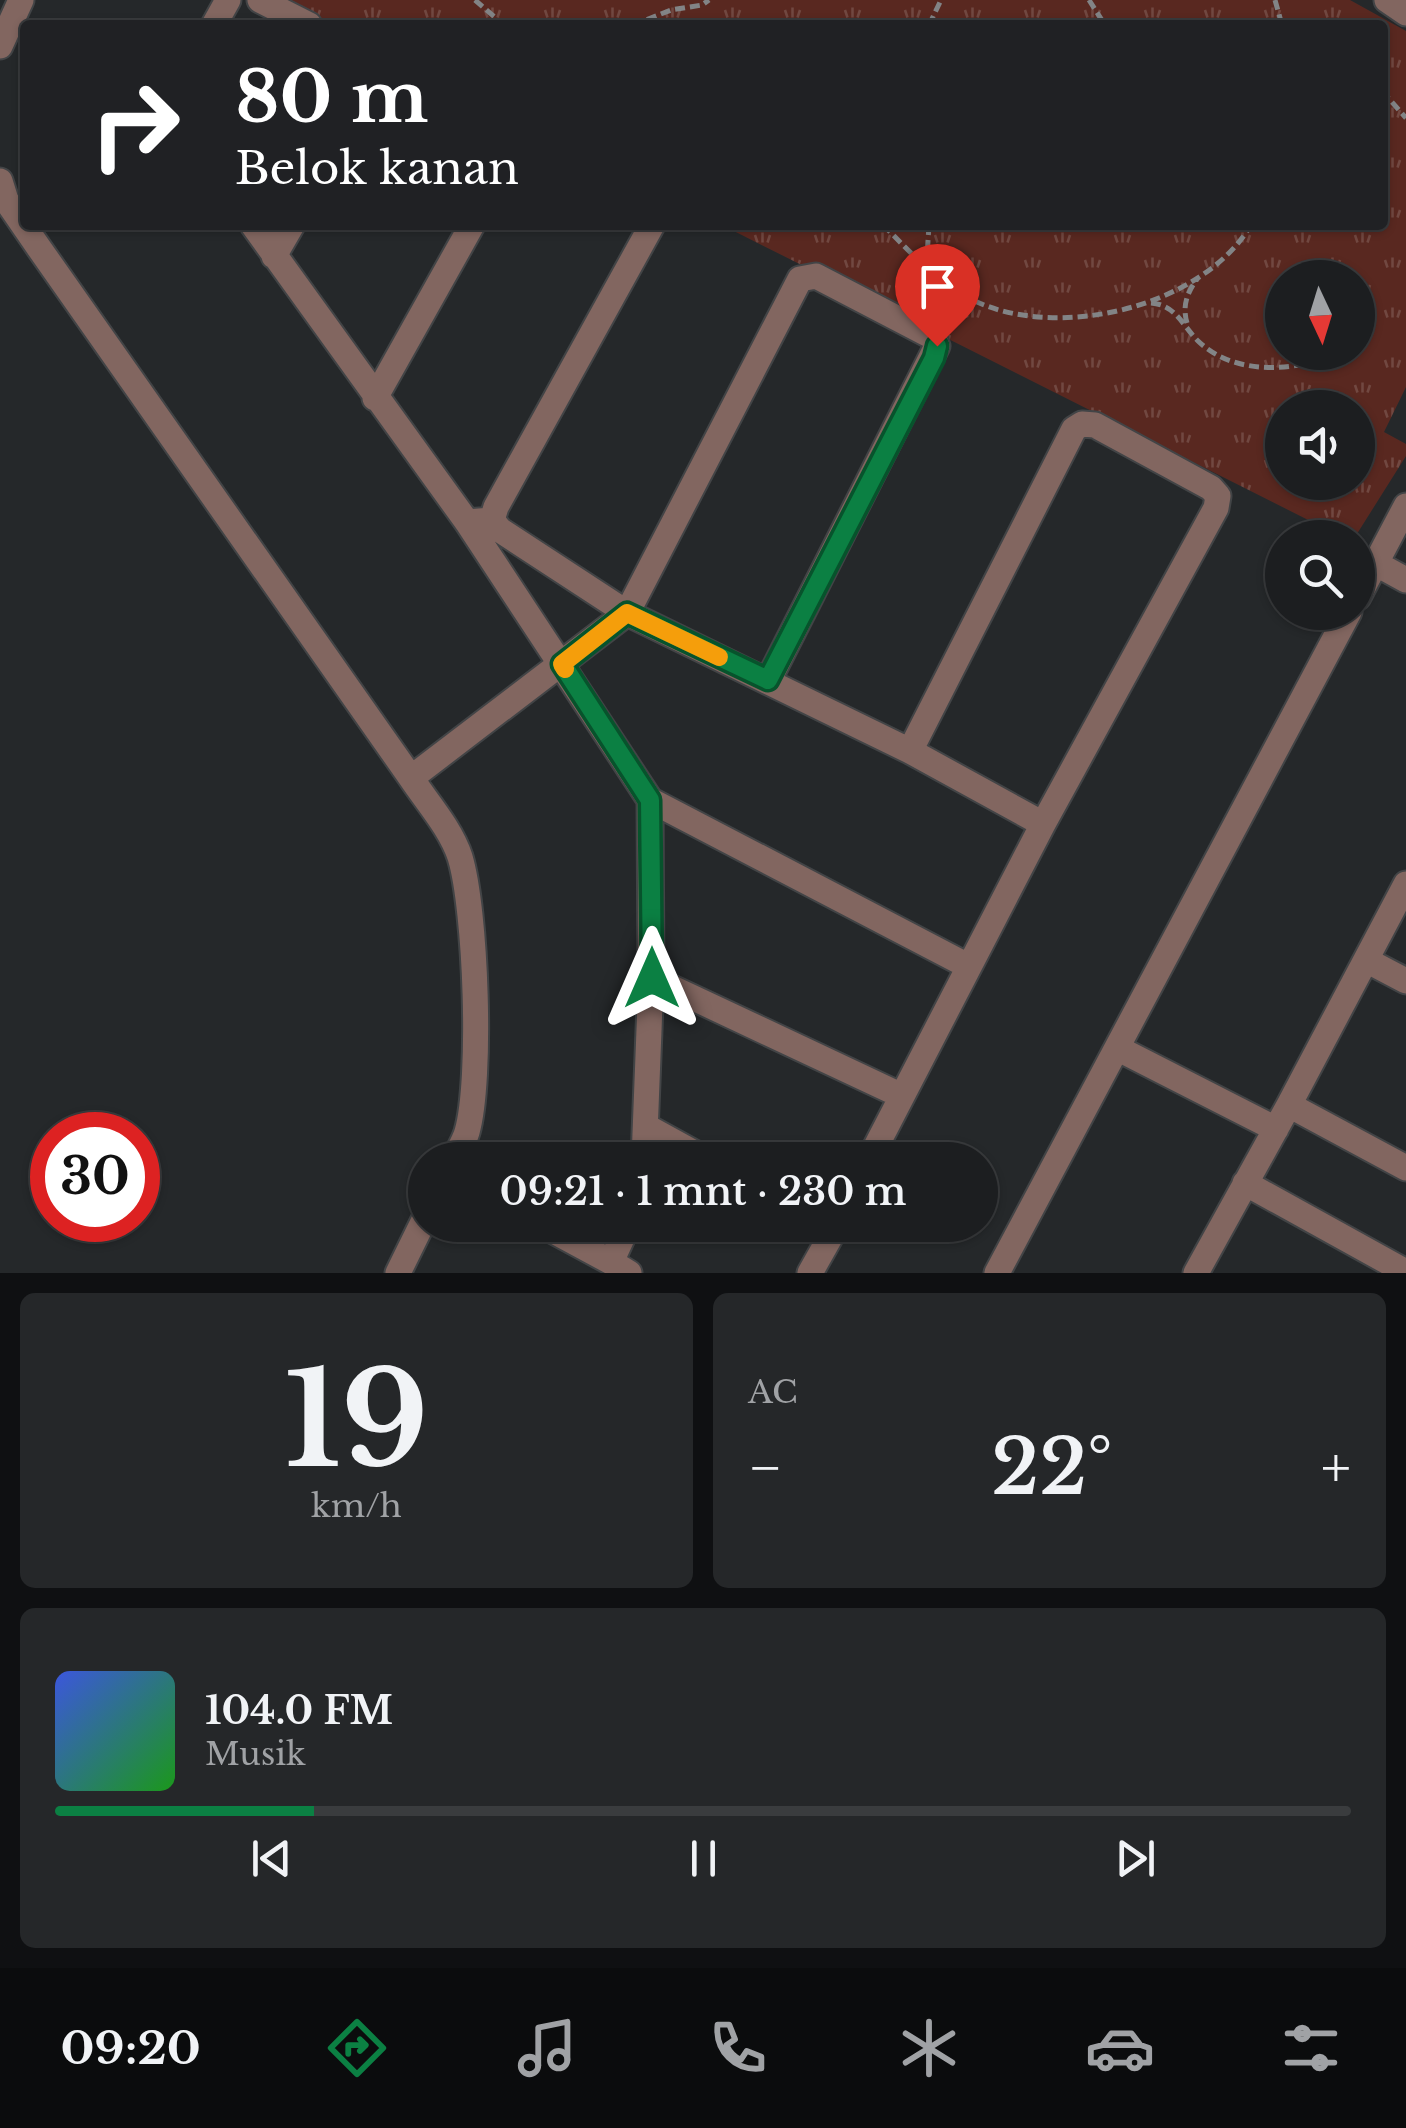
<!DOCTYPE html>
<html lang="id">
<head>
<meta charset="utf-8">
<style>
  :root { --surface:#1c1e20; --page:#252729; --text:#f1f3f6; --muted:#a0a2a5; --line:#3a3c3e; --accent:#0b8043 }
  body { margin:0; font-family:"Libre Baskerville",serif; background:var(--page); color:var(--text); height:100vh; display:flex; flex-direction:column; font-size:38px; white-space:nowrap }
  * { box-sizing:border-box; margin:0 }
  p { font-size:32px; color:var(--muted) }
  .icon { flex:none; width:55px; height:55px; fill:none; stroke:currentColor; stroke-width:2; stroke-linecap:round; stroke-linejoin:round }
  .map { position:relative; height:1273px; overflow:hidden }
  .details { display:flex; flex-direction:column; gap:20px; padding:20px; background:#0f1012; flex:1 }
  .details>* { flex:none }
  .banner { position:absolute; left:20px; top:20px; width:1368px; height:210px; border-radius:10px; box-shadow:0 2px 8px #0004,0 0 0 2px var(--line); background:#202124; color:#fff; overflow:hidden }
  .needle { width:65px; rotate:176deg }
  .fabs { position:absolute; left:1265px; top:260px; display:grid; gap:20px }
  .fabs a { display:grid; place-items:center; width:110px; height:110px; border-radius:50%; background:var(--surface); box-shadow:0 2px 8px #0004,0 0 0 2px var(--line); font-size:50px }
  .speed { position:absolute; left:30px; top:1112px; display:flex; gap:20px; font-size:50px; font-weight:700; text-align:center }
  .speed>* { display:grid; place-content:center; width:130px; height:130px; border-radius:50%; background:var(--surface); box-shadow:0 2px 8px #0004,0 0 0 2px var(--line); line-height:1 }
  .speed .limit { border:15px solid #d22; background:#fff; color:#111 }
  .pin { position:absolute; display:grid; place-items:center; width:85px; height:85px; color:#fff; margin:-102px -42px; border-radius:50% 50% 50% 0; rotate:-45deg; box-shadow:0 0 10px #0007 }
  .pin .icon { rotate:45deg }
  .me { position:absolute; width:110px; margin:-55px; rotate:0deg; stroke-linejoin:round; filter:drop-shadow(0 0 8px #0008) }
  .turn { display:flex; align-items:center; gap:35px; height:210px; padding:0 50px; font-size:45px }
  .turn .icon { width:130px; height:130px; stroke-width:2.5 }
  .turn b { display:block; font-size:70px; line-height:85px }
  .big { font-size:75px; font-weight:600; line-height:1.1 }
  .details .card { flex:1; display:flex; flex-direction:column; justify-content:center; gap:15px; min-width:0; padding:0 35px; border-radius:15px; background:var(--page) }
  .details .dial { align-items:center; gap:0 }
  .dial b { font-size:130px; line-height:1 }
  .song { display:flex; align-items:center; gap:30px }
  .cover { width:120px; height:120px; border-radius:15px; background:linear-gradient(135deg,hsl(230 70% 55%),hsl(120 70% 35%)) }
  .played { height:10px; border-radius:5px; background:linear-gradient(90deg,var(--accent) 20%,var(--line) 20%) }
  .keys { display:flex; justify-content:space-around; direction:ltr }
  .heat { display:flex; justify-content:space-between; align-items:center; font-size:55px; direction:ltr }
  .details .tiles { flex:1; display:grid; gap:20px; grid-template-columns:1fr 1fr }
  .card:last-child { grid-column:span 2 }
  .trip { position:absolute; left:408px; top:1142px; width:590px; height:100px; border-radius:50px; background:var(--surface); box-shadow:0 2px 8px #0004,0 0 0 2px var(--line); font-weight:600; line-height:100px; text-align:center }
  .tab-bar { display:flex; height:160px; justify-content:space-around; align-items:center; background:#0b0c0d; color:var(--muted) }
  .tab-bar .icon { width:70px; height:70px }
  .tab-bar .selected { color:var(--accent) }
  .tab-bar b { font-size:45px; color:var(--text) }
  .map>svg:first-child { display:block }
</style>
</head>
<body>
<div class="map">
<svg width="1406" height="1273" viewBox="0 0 1406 1273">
  <defs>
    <pattern id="grass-tufts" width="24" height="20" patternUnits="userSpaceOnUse" patternTransform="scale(2.5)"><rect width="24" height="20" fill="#592820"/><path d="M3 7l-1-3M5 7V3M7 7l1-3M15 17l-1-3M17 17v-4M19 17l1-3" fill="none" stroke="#714841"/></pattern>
  </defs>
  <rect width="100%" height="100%" fill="#25282a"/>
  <path fill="url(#grass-tufts)" fill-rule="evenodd" d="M275 0H1350L1406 31V387L1384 432 1406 444V456L1355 537H1342L722 225H1382V25H325ZM1282 278H1358V352H1282ZM1282 408H1358V482H1282Z"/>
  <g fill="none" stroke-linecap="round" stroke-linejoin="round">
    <defs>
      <path id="minor" d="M260 0 309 25
        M1387 0 1406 13
        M214 25 228 0
        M0 46 21 0
        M0 181 6 200 39 248 411 778C427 802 451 829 460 857 476 910 482 1079 467 1132 464 1142 458 1151 454 1160
        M253 225 467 522 650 800 651 978 644 1160
        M274 256 292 225
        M375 398 472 225
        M492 520 496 507 652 225
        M467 522 492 520 500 530 627 613 910 751 1043 824
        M1375 563 1406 580
        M1358 597 1406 506
        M411 778 627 613 800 279 816 276 933 337 937 346 768 681
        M650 800 968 966
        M1366 960 1406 981
        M651 978 900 1095
        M1117 1048 1276 1129
        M1289 1105 1406 1168
        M647 1127 707 1160
        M869 1160 1043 824 1216 508 1218 496 1211 488 1095 425 1082 424 1074 429 910 751
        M1245 1183 1406 1272
        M628 1225 611 1262 629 1273
        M548 1228 611 1262
        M398 1273 425 1218
        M810 1273 837 1225
        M997 1273 1349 612
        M1196 1273 1289 1105 1406 884"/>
    </defs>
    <use href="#minor" stroke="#424446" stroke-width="29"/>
    <path stroke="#828486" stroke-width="5" stroke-dasharray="10 5" stroke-linecap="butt" d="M475 0 504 25
      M1089 0 1105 25
      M1275 0 1282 25
      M633 25 671 10 702 5 709 0
      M929 25 941 0
      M1382 91 1406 118
      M883 225C912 253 938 285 977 302 1061 340 1202 307 1251 225
      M929 225 927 257 936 275
      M1306 225 1319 232
      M1151 303C1176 305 1182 325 1198 341 1227 369 1272 372 1308 363
      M1187 323C1182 306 1187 292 1198 278"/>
    <use href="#minor" stroke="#826660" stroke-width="25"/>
  </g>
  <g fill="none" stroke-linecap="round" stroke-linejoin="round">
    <defs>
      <path id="route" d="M652 978 650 800 562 664 627 613 768 680 934 358 937 346"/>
    </defs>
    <use href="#route" stroke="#07532c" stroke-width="25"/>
    <use href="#route" stroke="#0b8043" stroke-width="18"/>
    <path stroke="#f59e0b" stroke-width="18" d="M565 669 562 664 627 613 719 657"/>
  </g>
</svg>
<div class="fabs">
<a><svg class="needle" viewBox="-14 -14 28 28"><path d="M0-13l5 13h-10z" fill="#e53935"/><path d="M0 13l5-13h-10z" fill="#a0a2a5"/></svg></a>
<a><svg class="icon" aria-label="sound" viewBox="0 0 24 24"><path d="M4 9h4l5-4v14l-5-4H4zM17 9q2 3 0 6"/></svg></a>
<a><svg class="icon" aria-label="search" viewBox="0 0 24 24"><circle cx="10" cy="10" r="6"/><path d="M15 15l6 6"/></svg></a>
</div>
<div class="speed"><div class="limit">30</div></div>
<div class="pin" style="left:937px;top:346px;background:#d93025"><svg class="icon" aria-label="arrive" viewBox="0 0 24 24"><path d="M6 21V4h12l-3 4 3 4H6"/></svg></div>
<svg class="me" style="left:652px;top:978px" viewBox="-20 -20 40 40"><path d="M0-17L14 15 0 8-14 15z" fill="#0b8043" stroke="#fff" stroke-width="4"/></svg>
<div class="trip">09:21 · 1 mnt · 230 m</div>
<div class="banner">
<div class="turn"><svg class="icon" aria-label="right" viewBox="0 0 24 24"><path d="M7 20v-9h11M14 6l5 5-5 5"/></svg><div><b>80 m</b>Belok kanan</div></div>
</div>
</div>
<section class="details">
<div class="tiles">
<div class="card dial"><b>19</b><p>km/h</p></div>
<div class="card"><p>AC</p>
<div class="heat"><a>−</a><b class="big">22°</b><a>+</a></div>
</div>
<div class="card">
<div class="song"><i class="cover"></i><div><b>104.0 FM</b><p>Musik</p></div></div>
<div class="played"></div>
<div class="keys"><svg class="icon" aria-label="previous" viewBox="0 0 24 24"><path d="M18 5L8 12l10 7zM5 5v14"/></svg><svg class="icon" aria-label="pause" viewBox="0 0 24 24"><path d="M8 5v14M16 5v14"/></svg><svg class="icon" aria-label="next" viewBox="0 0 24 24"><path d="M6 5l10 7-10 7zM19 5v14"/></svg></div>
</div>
</div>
</section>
<nav class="tab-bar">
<b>09:20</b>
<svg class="icon selected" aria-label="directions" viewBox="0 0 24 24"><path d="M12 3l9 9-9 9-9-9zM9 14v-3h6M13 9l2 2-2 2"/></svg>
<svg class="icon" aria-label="music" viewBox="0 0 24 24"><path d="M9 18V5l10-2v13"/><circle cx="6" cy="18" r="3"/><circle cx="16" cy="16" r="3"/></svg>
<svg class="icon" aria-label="phone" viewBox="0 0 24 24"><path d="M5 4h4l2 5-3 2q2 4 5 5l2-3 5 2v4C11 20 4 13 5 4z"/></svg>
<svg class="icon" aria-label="climate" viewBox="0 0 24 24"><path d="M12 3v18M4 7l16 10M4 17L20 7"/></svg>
<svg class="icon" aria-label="car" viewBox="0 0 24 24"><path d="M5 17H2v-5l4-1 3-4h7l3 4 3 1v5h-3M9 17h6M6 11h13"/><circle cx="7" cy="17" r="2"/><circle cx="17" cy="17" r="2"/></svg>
<svg class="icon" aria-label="filters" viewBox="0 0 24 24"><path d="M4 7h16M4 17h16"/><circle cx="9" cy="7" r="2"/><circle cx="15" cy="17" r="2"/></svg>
</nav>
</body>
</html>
